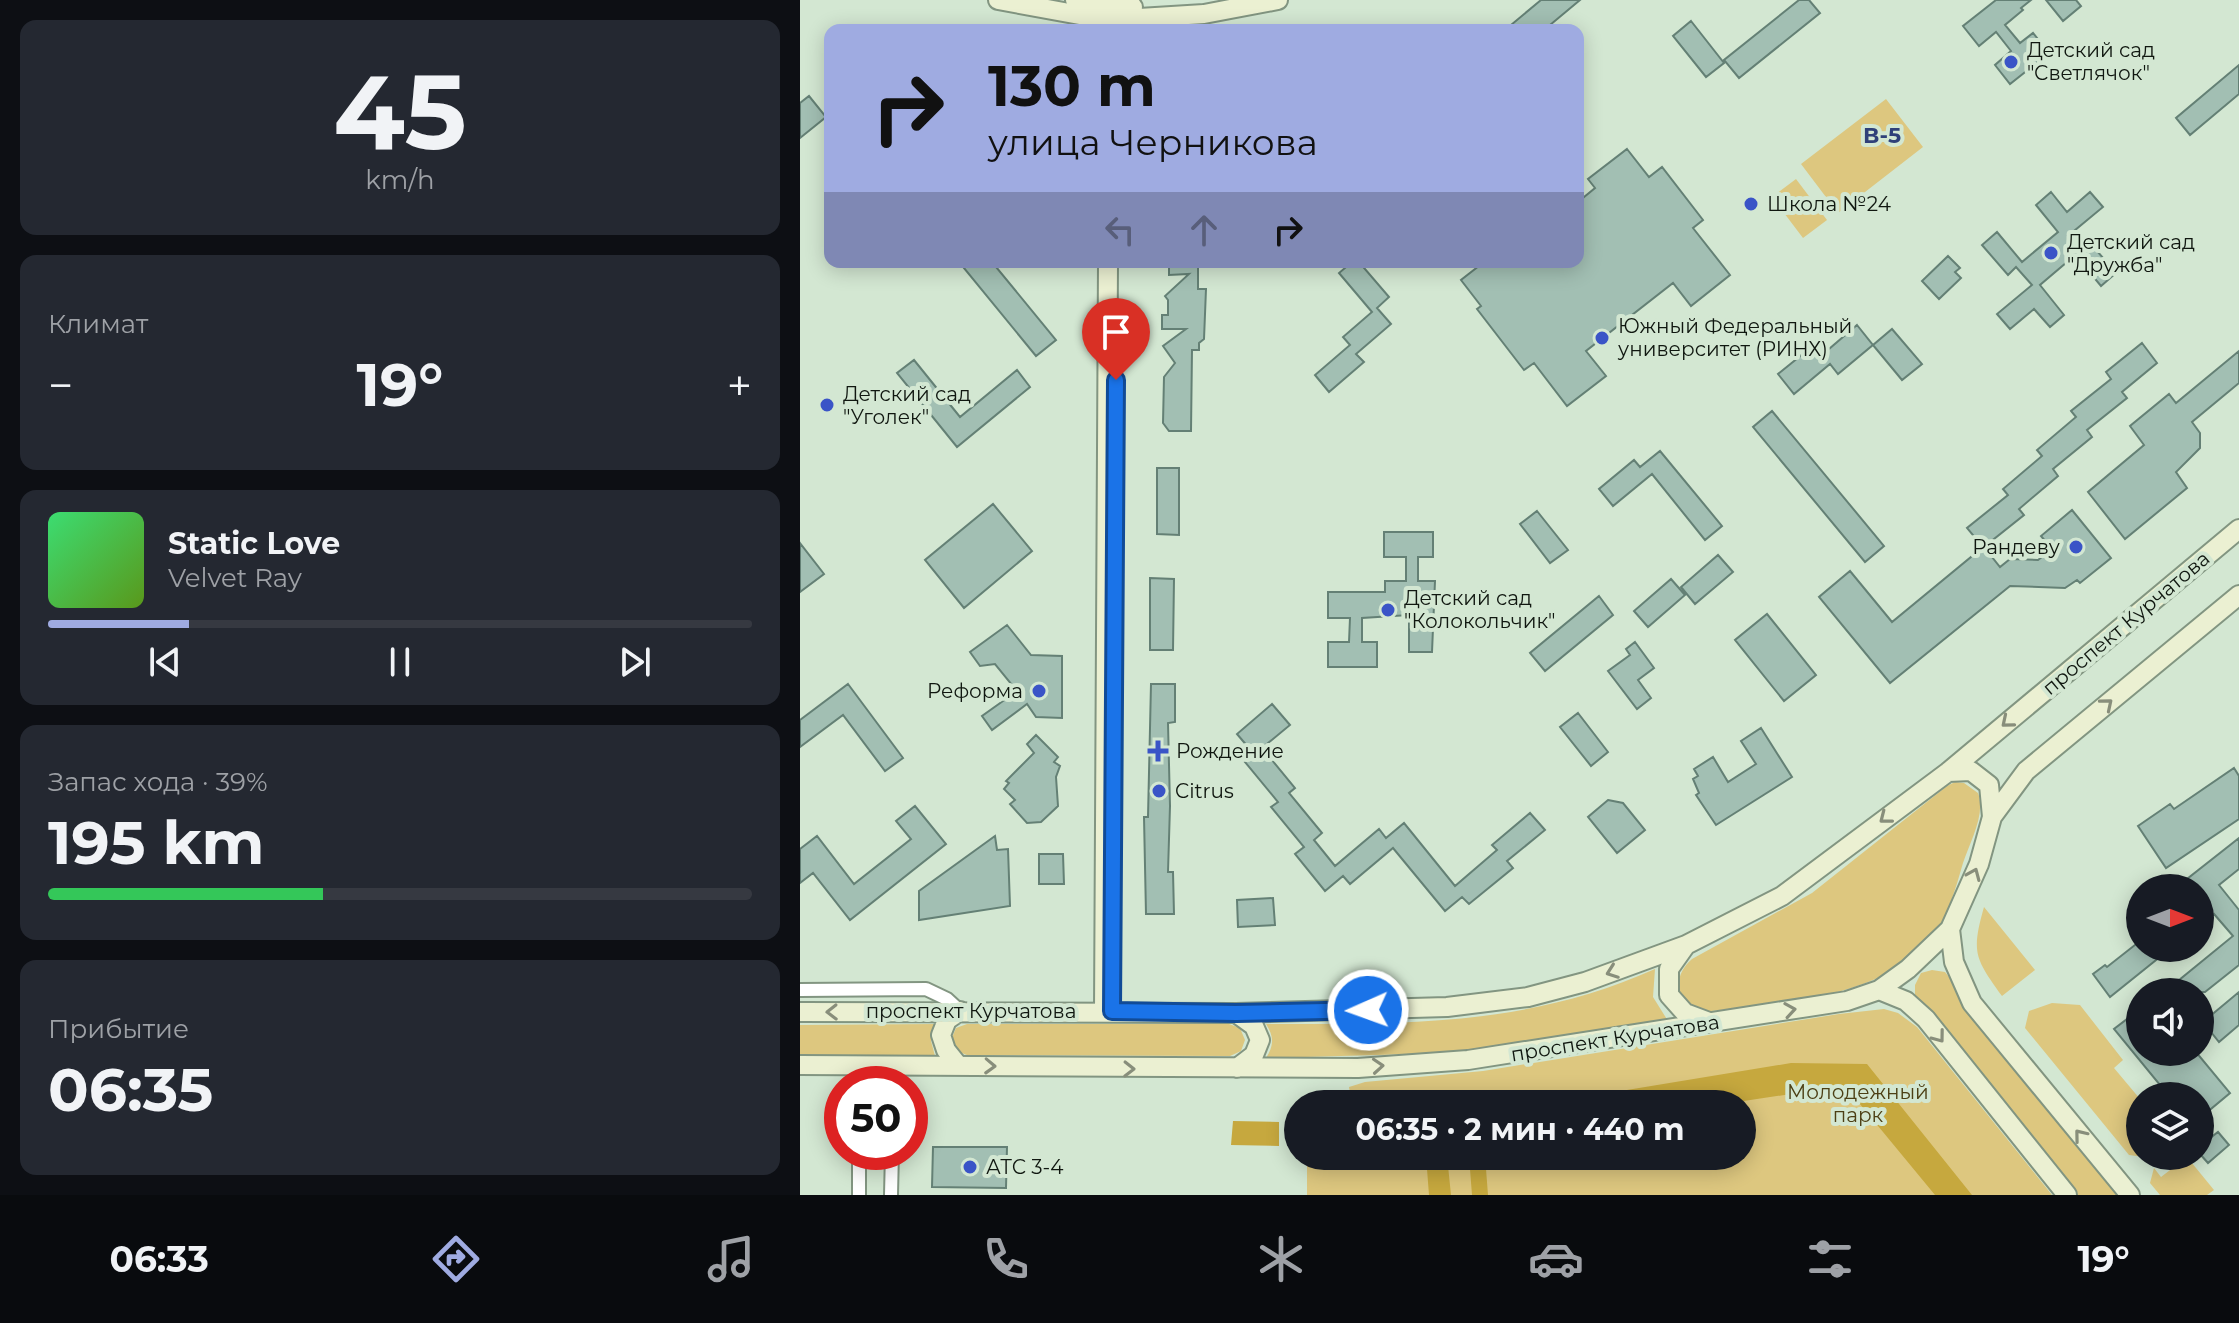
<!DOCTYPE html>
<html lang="ru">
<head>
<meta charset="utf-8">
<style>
  :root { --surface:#171b24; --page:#242831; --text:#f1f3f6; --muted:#9ea1a6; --line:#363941; --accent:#9fabe1 }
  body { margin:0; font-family:Montserrat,sans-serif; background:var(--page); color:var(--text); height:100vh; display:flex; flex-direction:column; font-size:30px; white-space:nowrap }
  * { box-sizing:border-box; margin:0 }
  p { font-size:26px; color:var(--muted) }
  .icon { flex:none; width:44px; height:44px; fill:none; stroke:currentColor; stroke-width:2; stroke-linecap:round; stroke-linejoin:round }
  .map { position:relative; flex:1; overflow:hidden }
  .drawer { display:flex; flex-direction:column; gap:20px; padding:20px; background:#0d0f14; width:800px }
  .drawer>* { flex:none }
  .top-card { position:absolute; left:24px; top:24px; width:760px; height:244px; border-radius:16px; box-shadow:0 4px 20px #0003; background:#9fabe1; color:#111; overflow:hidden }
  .needle { width:52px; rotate:90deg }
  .buttons { position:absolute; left:1326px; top:874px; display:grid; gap:16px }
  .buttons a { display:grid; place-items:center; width:88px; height:88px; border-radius:50%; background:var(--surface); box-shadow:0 4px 20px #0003; font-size:40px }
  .speed { position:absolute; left:24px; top:1066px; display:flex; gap:16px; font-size:40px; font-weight:700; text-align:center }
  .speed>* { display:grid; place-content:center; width:104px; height:104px; border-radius:50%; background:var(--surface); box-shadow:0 4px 20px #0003; line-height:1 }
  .speed .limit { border:12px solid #d22; background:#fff; color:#111 }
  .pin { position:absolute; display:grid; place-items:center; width:68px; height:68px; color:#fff; margin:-82px -34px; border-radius:50% 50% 50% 0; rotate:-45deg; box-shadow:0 0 8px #0007 }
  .pin .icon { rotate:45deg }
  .me { position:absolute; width:88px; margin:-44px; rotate:268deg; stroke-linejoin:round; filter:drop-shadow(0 0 6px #0008) }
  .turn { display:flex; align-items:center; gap:28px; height:168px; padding:0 32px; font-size:36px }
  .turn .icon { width:104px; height:104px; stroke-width:2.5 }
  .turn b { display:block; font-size:56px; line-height:68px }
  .lanes { display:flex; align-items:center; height:76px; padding:0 32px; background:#0003; justify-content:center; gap:40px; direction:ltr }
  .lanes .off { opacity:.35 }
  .big { font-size:60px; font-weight:700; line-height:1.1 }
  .drawer .tile { flex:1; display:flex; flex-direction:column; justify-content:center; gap:12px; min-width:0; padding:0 28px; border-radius:16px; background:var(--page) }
  .drawer .dial { align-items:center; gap:0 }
  .dial b { font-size:104px; line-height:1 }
  .song { display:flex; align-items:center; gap:24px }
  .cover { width:96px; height:96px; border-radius:12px; background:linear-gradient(135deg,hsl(140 70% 55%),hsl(90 70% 35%)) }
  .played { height:8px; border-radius:4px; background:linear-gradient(90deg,var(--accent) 20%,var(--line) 20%) }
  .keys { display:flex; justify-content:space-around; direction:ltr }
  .heat { display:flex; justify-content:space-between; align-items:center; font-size:44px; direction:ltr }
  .charge { height:12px; border-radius:6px; background:linear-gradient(90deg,#34c759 39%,var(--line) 0) }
  .trip { position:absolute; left:484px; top:1090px; width:472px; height:80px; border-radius:40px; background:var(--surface); box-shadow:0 4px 20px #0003; font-weight:700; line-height:80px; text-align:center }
  .tab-bar { display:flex; height:128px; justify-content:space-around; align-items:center; background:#090b0e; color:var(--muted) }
  .tab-bar .icon { width:56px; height:56px }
  .tab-bar .current { color:var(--accent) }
  .tab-bar b { font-size:36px; color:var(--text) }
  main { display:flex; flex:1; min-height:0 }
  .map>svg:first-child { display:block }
</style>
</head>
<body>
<main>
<section class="drawer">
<div class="tile dial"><b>45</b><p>km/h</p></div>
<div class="tile"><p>Климат</p>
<div class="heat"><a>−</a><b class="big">19°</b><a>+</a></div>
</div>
<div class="tile">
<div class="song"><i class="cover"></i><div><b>Static Love</b><p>Velvet Ray</p></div></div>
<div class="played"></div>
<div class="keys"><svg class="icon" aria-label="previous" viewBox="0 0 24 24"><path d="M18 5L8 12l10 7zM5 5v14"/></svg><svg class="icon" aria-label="pause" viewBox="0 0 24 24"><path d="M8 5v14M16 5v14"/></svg><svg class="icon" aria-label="next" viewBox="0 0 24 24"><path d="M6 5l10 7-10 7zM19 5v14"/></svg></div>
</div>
<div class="tile"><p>Запас хода · 39%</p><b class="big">195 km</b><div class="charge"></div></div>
<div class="tile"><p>Прибытие</p><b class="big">06:35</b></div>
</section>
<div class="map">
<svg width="1439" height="1195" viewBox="0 0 1439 1195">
  <rect width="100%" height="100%" fill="#d3e7d2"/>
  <path fill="#ddc77f" d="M1086 99 1123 147 1038 213 1001 164Z
    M996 179 1027 220 1003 238 972 197Z
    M1155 782 1164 783 1178 793C1186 814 1170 842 1163 863 1156 887 1148 917 1132 937 1083 999 983 1002 911 1011 878 1009 868 980 892 959L1012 893 1147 786Z
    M1184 907 1235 970 1202 996C1175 958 1171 953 1184 907Z
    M855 969 853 997 868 1021 647 1053 466 1058C474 1046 474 1036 466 1024 604 1024 725 1027 855 969Z
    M1132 970 1145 972 1327 1195H1273L1115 1000V985L1121 973Z
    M1252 1003 1280 1005 1323 1060 1314 1068 1340 1099V1156L1344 1157 1329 1155 1225 1028 1229 1011Z
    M1084 1009 1098 1013 1117 1027 1252 1195H507V1156H942V1104H506V1102L529 1101 550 1093 549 1087 565 1082 683 1071 1039 1014Z
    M136 1024 131 1041 135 1056H0V1025Z
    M167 1024H429L440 1028 445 1040 441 1051 430 1056 167 1055 156 1051 151 1040 156 1028Z
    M1387 1157 1414 1190 1407 1195H1360L1350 1183 1354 1168 1361 1177Z"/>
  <path fill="#c6a83e" d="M991 1063 1067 1064 1172 1195H1135L1050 1092H1004L924 1104H742Z
    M433 1121 479 1122V1146L431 1145Z
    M626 1156H647L651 1195H629Z
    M669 1156H685L688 1195H672Z"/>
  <path fill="#a2bfb3" stroke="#648075" stroke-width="2" d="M741 0H780L744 30H705Z
    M999 0H1009L1020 13 939 78 924 60Z
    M1196 0H1231L1221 8 1223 10 1205 25 1220 43 1233 33 1249 53 1210 84 1195 65 1211 51 1196 32 1179 46 1163 26Z
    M1246 0H1276L1281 6 1263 21Z
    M891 21 924 63 906 77 873 36Z
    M1439 65V94L1390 135 1376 118Z
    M9 96 26 117 0 138V103Z
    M827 149 849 177 862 167 903 220 893 228 930 275 891 306 873 283 786 351 806 376 767 406 734 363 724 370 677 309 681 306 661 280 684 262H778V202L795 188 788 179Z
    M1251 192 1267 212 1290 192 1303 207 1268 236 1280 251 1240 285 1264 315 1250 327 1234 309 1210 329 1197 314 1232 285 1216 267 1208 275 1182 245 1197 232 1222 262 1258 232 1236 205Z
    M1291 244 1316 273 1301 286 1276 256Z
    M1148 256 1160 268 1155 272 1161 278 1139 299 1122 281Z
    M159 262H192L256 340 236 356Z
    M369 262H398V289H406L404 339 399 343V350H392L391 431H369L363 423 364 377 375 363 363 346 386 329H362V315H368V300L365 296 389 274 369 275Z
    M552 262H559L589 297 577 308 591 324 556 354 564 362 529 392 515 375 550 345 543 337 572 312 539 273Z
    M1057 325 1073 345 1092 329 1122 364 1102 380 1073 345 1038 374 1030 364 994 394 978 374 1014 345 1022 355Z
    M1342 343 1357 363 1322 392 1327 398 1287 430 1292 437 1253 469 1258 476 1219 509 1224 515 1184 547 1200 567 1210 559 1238 560 1252 549 1241 536 1272 510 1311 558 1280 583 1277 580 1265 588 1210 586 1090 683 1019 597 1050 571 1092 622 1183 547 1167 528 1208 495 1203 489 1242 456 1237 450 1276 417 1271 411 1311 379 1306 372Z
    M1439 351V383L1392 422 1400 433V448L1376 472 1387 488 1325 539 1288 492 1344 445 1330 426 1369 394 1376 403Z
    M114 360 160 417 217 370 230 387 157 447 97 373Z
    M972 411 1084 546 1065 562 953 427Z
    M860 451 922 526 905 540 852 474 813 506 799 489 834 460 840 467Z
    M357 468H379V535L357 534Z
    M193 504 232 551 164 608 125 560Z
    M737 511 768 550 750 563 720 524Z
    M584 532H633V557H618V581H635L632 652H609V615L562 618V642H577V667H528V642H549L550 618H528V592H585V581H606V557H584Z
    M0 543 24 574 0 592Z
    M918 555 933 572 895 604 881 587Z
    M350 578 374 579 373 650H350Z
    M871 579 885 595 848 627 834 611Z
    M799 596 813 615 745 671 730 653Z
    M967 614 1016 675 984 701 935 640Z
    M207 625 231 655 262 656V718L236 717 227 704 192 730 182 716 217 691 195 664 180 666 170 652Z
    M835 642 854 668 838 680 851 698 837 709 808 671 830 655 826 649Z
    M48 684 103 758 85 771 43 715 0 747V720Z
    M351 684H375V722L368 723 370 806 368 872H373L374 914H346L344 817H348Z
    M472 704 490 725 462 748 495 788 489 793 522 833 514 840 535 866 579 829 586 838 604 823 655 886 697 850 692 845 730 813 745 830 707 861 713 868 669 904 662 897 645 911 593 848 550 884 543 876 525 891 495 854 504 847 471 807 478 802 445 762 454 754 437 734Z
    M778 713 808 752 791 766 760 727Z
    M961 728 992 777 916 825 896 795 899 793 893 779 898 776 894 769 913 757 928 782 956 764 941 741Z
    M236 735 258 757 254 762 260 766 256 777 258 806 241 822 227 823 210 804 215 800 204 789 209 783 206 781 234 753 227 744Z
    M1434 768 1439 776V819L1366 868 1338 826 1370 804 1374 809Z
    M808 800 823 803 845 830 817 853 788 817Z
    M115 806 146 844 50 920 13 873 0 883V849L17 836 54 884 111 839 96 821Z
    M195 836 197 850 208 849 210 906 119 920V891Z
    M1439 838V869L1419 885 1439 910V965L1405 992H1378L1373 985 1433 936 1414 914 1400 925V888H1394L1387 879Z
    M239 854H263L264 884H239Z
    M473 898 475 925 438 927 437 900Z
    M1340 941V948H1371L1310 997 1293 974 1305 965 1307 967Z
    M1439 992V1025L1419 1042 1403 1022Z
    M1340 1009V1052H1396L1430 1093 1400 1118V1096H1369L1314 1029Z
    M1418 1132 1429 1145 1408 1163 1400 1154V1146Z
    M133 1147H207L206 1188 132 1187Z"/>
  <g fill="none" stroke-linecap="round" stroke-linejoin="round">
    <defs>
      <path id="street" d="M0 990 126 989 147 999 160 1011
        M59 1084 60 1066
        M93 1084V1065
        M59 1152V1195
        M91 1195 92 1152"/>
      <path id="secondary" d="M198 0 307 20 404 14 478 0
        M275 0 307 7H333
        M1148 772 1171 771 1189 785 1192 817
        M1150 929 1154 962 1172 1003 1330 1195
        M886 945 869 969V995L885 1013 909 1022
        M1079 990 1106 1001 1126 1019 1267 1195
        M304 1011 308 262
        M0 1012 436 1013 647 1007 728 997 785 982 886 945 982 896 1148 772 1439 529
        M436 1013 454 1026 460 1040 454 1055 437 1068
        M0 1065 558 1068 668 1060 1047 1001 1079 990 1108 969 1150 929 1179 864 1192 817 1226 771 1439 595
        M158 1065 146 1050 141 1035 147 1020 160 1011"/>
    </defs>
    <use href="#street" stroke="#829581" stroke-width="16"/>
    <use href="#secondary" stroke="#829581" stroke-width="22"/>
    <use href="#street" stroke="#fff" stroke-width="12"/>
    <use href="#secondary" stroke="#ebf0d2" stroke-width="18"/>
  </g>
  <defs><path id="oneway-chevron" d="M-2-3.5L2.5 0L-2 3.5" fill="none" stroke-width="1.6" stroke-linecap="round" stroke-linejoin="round" transform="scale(2)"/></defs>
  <g stroke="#888e7b">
    <use href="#oneway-chevron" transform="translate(1307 704) rotate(-40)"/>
    <use href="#oneway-chevron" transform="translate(1207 722) rotate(140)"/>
    <use href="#oneway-chevron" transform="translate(1085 818) rotate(142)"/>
    <use href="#oneway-chevron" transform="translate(1174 874) rotate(-67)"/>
    <use href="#oneway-chevron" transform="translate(812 972) rotate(160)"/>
    <use href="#oneway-chevron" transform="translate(990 1010) rotate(-9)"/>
    <use href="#oneway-chevron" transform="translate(32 1012) rotate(179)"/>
    <use href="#oneway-chevron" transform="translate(1139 1037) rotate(53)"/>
    <use href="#oneway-chevron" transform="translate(190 1066) rotate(2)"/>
    <use href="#oneway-chevron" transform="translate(578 1066) rotate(-4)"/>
    <use href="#oneway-chevron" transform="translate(329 1069) rotate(1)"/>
    <use href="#oneway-chevron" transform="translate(1280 1135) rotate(-129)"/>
  </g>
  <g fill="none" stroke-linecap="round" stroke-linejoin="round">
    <defs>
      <path id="route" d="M316 380 312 1011 436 1013 568 1010"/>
    </defs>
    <use href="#route" stroke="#114b97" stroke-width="20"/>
    <use href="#route" stroke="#1a73e8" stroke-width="14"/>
  </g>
  <g fill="#3a54c7" stroke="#d3e7d2" stroke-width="3">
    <circle cx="1211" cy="62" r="8"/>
    <circle cx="951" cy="204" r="8"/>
    <circle cx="1251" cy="253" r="8"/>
    <circle cx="802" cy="338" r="8"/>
    <circle cx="27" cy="405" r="8"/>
    <circle cx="1276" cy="547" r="8"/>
    <circle cx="588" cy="610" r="8"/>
    <circle cx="239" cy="691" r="8"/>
    <path d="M354 739h8v8h8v8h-8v8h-8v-8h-8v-8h8z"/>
    <circle cx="359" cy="791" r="8"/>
    <circle cx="170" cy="1167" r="8"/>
  </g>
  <g text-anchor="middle" stroke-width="8" stroke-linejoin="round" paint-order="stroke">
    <g font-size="20" fill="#101710" stroke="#d3e7d2" text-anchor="start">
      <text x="1227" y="57">Детский сад<tspan x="1227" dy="23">"Светлячок"</tspan></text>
      <text x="967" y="211">Школа №24</text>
      <text x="1267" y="249">Детский сад<tspan x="1267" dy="23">"Дружба"</tspan></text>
      <text x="818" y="333">Южный Федеральный<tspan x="818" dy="23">университет (РИНХ)</tspan></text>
      <text x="43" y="401">Детский сад<tspan x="43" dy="23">"Уголек"</tspan></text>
      <text x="1260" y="554" text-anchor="end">Рандеву</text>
      <text x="604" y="605">Детский сад<tspan x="604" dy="23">"Колокольчик"</tspan></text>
      <text x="223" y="698" text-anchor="end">Реформа</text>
      <text x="376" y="758">Рождение</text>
      <text x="375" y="798">Citrus</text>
      <text x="186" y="1174">АТС 3-4</text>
    </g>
    <g font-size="20" fill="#101710" stroke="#d3e7d2">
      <text transform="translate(1326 623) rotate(-40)" y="7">проспект Курчатова</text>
      <text x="171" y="1018">проспект Курчатова</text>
      <text transform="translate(815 1038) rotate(-9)" y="7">проспект Курчатова</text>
    </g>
    <g font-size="20" fill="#4c3f14" stroke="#d3e7d2">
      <text x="1058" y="1099">Молодежный<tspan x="1058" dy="23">парк</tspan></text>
    </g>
    <g font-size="22" font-weight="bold" fill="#2f4079" stroke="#d3e7d2">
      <text x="1082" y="143">В-5</text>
    </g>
  </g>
</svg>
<div class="buttons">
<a><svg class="needle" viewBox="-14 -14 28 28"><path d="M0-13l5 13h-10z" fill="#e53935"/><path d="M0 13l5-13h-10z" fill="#9ea1a6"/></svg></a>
<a><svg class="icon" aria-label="sound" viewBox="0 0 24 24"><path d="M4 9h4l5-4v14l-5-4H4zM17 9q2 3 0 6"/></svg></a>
<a><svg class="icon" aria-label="layers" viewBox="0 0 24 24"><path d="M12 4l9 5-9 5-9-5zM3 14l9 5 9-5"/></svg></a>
</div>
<div class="speed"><div class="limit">50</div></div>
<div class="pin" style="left:316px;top:380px;background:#d93025"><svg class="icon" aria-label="arrive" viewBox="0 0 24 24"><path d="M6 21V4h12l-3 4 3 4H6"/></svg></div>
<svg class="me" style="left:568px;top:1010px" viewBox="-20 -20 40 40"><circle r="17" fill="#1a73e8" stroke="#fff" stroke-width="3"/><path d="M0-11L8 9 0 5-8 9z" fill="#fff"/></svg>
<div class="trip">06:35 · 2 мин · 440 m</div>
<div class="top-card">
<div class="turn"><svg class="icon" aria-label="right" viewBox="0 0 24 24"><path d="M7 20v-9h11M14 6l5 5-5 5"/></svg><div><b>130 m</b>улица Черникова</div></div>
<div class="lanes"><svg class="icon off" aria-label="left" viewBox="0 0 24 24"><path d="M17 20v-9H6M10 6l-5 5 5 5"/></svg><svg class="icon off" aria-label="ahead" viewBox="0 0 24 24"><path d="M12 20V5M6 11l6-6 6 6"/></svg><svg class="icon" aria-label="right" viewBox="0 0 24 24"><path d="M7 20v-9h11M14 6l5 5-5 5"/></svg></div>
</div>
</div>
</main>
<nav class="tab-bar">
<b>06:33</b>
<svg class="icon current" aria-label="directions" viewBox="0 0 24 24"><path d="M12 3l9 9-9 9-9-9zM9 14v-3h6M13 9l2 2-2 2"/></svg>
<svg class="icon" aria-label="music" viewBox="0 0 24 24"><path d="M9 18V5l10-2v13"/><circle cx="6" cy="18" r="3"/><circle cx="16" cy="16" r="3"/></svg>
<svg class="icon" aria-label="phone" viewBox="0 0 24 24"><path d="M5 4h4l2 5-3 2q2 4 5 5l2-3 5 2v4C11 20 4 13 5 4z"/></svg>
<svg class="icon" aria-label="climate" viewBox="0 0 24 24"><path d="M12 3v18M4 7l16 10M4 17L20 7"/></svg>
<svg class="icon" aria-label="car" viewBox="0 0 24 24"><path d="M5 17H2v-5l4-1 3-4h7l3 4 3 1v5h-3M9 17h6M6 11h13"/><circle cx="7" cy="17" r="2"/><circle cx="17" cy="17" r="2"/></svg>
<svg class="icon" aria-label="filters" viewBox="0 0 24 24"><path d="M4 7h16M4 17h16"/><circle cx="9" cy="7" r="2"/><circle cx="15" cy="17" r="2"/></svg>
<b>19°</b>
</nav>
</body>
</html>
